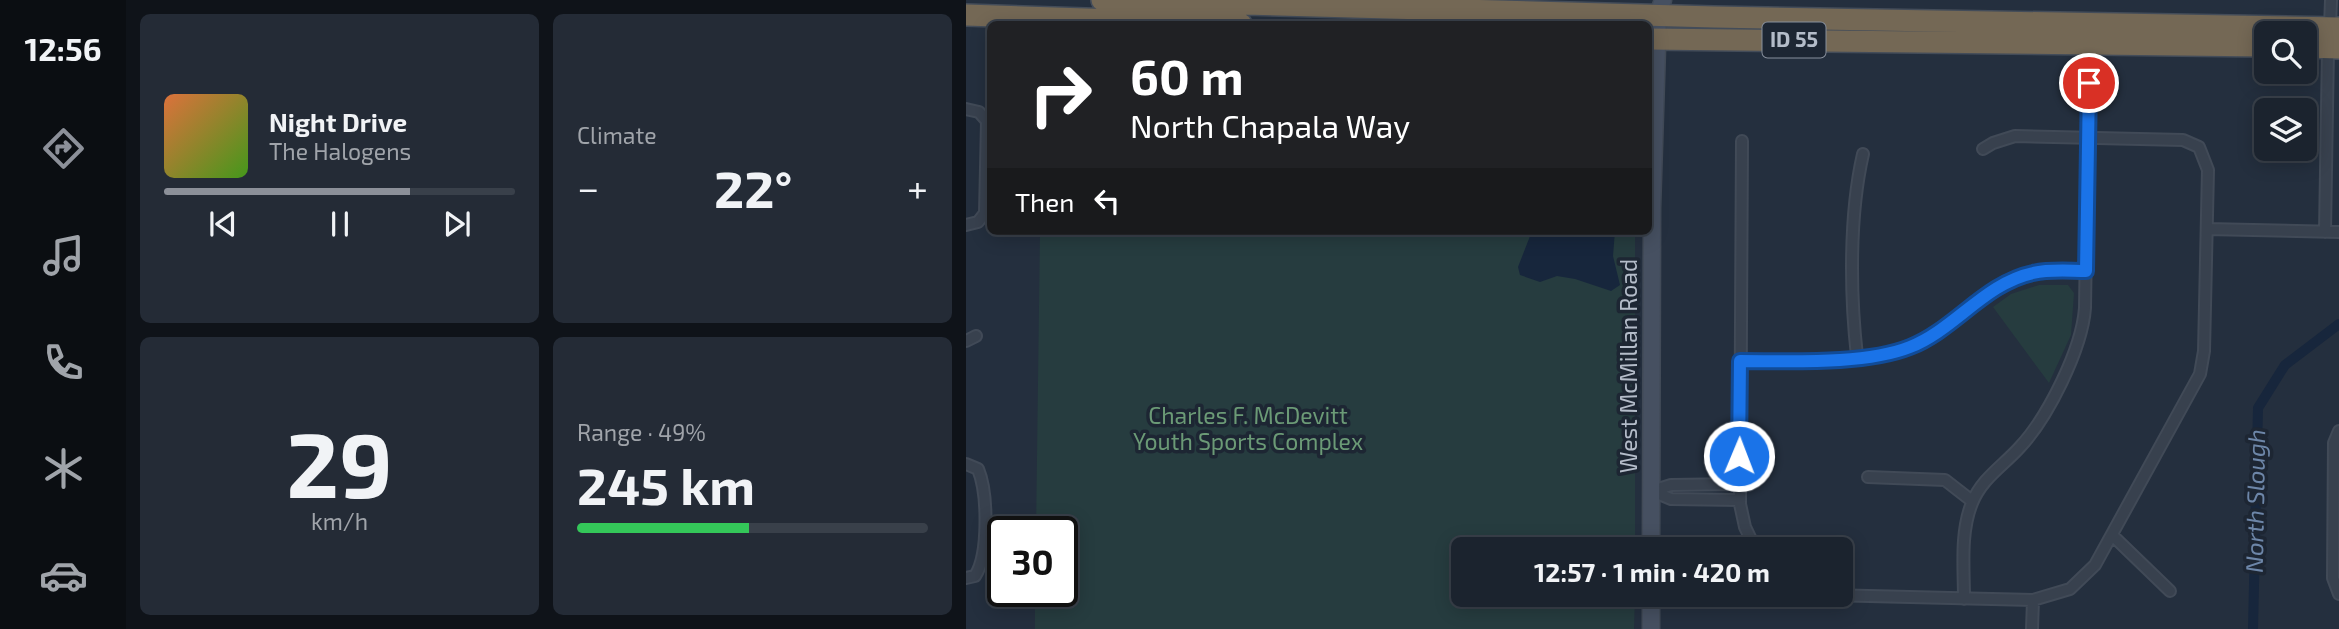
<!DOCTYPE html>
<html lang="en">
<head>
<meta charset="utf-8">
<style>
  :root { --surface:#1b232e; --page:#242b36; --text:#f1f3f6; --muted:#a0a4aa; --line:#39404a; --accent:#8c9099 }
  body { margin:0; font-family:"Exo 2",sans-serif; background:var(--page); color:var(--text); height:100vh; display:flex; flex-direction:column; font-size:26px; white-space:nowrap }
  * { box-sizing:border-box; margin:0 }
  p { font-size:23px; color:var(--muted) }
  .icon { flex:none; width:38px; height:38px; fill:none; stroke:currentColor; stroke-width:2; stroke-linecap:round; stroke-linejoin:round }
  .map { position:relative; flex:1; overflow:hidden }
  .drawer { display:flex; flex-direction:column; gap:14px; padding:14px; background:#0f1319; width:840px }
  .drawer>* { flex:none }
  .hud { position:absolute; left:21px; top:21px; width:665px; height:214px; border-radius:10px; box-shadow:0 4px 18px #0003,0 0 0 2px var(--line); background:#202124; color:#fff; overflow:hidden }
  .buttons { position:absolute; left:1288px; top:21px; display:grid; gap:14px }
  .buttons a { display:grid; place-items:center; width:63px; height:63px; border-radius:10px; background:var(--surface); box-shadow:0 4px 18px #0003,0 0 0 2px var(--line); font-size:35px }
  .speed { position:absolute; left:21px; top:516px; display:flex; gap:14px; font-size:35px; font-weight:700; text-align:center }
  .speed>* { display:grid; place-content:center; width:91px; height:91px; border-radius:50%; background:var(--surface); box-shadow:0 4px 18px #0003,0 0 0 2px var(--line); line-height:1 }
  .speed .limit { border:4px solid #111; border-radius:10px; background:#fff; color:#111 }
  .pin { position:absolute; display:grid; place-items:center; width:60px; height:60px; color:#fff; margin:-30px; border:4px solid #fff; border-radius:50%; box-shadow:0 2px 7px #0007 }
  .me { position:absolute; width:77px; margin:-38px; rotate:1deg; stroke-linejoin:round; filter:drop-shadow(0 0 5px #0008) }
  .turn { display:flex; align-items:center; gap:24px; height:147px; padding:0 28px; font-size:32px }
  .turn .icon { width:91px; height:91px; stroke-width:2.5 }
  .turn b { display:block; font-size:49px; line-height:60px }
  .then { display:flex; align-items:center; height:66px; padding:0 28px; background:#0003; gap:14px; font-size:26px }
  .big { font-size:52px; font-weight:700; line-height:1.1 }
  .drawer .tile { flex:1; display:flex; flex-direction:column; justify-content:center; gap:10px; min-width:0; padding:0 24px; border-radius:10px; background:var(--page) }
  .drawer .dial { align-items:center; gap:0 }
  .dial b { font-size:91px; line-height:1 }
  .song { display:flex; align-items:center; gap:21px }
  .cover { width:84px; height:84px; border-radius:10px; background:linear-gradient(135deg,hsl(20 70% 55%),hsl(100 70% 35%)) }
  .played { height:7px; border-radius:4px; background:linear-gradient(90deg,var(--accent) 70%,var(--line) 70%) }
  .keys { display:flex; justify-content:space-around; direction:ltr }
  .heat { display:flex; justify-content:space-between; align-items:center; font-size:38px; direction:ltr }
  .charge { height:10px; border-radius:5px; background:linear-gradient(90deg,#34c759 49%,var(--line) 0) }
  .drawer .tiles { flex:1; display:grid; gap:14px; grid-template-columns:repeat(2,1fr) }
  .trip { position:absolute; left:485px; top:537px; width:402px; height:70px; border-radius:10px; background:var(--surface); box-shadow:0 4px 18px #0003,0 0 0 2px var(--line); font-weight:700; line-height:70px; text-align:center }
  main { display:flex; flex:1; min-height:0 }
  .tabs { display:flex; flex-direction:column; width:126px; justify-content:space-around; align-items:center; background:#0b0e12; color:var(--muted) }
  .tabs .icon { width:49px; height:49px }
  .tabs .selected { color:var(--accent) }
  .tabs b { font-size:32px; color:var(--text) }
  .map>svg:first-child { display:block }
</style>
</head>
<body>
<main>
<nav class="tabs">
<b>12:56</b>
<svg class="icon selected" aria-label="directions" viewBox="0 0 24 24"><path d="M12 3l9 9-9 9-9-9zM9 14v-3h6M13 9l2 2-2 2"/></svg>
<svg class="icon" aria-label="music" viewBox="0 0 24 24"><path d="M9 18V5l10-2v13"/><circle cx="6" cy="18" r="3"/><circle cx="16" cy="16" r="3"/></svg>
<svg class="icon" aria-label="phone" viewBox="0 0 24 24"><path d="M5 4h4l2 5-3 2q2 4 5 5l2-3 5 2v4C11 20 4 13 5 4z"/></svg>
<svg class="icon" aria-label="climate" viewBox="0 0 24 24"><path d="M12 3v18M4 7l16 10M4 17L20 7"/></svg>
<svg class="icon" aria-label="car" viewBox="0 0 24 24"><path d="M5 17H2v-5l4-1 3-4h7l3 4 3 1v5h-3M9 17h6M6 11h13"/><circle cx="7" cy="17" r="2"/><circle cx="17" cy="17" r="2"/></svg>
</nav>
<section class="drawer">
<div class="tiles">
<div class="tile">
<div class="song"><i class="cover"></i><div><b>Night Drive</b><p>The Halogens</p></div></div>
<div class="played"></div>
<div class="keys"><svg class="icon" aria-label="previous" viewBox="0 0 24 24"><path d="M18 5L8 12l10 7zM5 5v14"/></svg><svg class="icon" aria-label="pause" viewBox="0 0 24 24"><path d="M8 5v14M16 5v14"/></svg><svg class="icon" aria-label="next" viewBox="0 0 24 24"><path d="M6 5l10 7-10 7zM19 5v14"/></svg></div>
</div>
<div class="tile"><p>Climate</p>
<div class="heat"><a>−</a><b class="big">22°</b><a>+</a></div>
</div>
<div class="tile dial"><b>29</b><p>km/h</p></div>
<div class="tile"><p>Range · 49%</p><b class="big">245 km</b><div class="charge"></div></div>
</div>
</section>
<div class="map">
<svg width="1373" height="629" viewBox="0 0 1373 629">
  <rect width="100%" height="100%" fill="#242f3e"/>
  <path fill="#263c3f" d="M74 231H669V549L497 550V595H669L668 629H69V592H96V532H70Z
    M1073 285H1102L1108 293 1105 335 1083 383 1027 307 1045 294Z"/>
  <path fill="#17263c" d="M566 231H649L647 256 654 285 645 291 609 279 591 276 574 282 554 275 552 267Z"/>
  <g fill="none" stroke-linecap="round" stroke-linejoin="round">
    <path stroke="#17263c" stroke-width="10" d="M1287 629 1292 408 1319 365 1373 324"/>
    <defs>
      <path id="street" d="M1364 27 1365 0
        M0 109 13 112 21 121 19 213 12 222 0 225
        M776 141 774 504 779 527 790 550
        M1241 229 1373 232
        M1359 232 1362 48
        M0 341 10 336
        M891 356C884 294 883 215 897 154
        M774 361C823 361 899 365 944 347 988 330 1019 283 1067 273 1084 269 1103 271 1120 271
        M1373 431 1368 443 1367 578 1373 594
        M0 464 12 469C22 493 23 555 9 576L0 578
        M902 477 979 480 1006 501
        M773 484 705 485 686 491 705 499 774 500
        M1146 535 1204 591
        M862 595 1067 600 1104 589 1129 565 1234 374 1238 351 1242 170 1233 147 1217 140 1049 136 1027 143 1017 149
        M998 599C998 568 994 532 1006 503 1016 478 1037 466 1054 447 1082 417 1116 349 1119 308L1123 43
        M1066 629 1067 600"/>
      <path id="secondary" d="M685 550 686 208 692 14 697 0
        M685 629V595"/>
      <path id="highway" d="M136 0 748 17 1373 28
        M0 15 275 24
        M682 39 1300 46
        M1339 47 1373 48"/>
    </defs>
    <use href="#street" stroke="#414a57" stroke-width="14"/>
    <use href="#secondary" stroke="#414a57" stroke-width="19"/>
    <use href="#highway" stroke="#434c59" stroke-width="24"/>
    <use href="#street" stroke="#38414e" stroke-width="10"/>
    <use href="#secondary" stroke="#465061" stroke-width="16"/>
    <use href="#highway" stroke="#746855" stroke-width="21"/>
  </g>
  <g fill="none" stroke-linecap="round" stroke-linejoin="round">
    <defs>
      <path id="route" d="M773 456 774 361C823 361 899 365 944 347 988 330 1019 283 1067 273 1084 269 1103 271 1120 271L1123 83"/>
    </defs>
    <use href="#route" stroke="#114b97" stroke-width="18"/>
    <use href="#route" stroke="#1a73e8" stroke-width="12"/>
  </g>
  <g text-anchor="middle" stroke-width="7" stroke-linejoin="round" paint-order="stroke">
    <rect fill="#1d2633" stroke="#878f9c" stroke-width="2" x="796.5" y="22.5" width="63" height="35" rx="5"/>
    <g font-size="21" font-weight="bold" fill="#b4bcc9">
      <text x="828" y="47">ID 55</text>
    </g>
    <g font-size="23" fill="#b4bcc9" stroke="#1d2633">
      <text transform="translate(663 366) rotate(-90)" y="8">West McMillan Road</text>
    </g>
    <g font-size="23" fill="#6b9a76" stroke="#1d2633">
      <text x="282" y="424">Charles F. McDevitt<tspan x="282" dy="26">Youth Sports Complex</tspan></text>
    </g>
    <g font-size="24" font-style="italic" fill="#6d86a8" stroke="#1d2633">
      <text transform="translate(1290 501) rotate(-89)" y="8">North Slough</text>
    </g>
  </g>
</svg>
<div class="buttons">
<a><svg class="icon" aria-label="search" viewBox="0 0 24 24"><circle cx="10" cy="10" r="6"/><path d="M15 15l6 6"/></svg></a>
<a><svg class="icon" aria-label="layers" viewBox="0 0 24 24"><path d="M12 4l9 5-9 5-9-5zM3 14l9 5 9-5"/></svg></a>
</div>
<div class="speed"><div class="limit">30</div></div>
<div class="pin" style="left:1123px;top:83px;background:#d93025"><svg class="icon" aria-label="arrive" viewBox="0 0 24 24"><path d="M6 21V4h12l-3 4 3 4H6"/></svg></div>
<svg class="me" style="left:773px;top:456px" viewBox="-20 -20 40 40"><circle r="17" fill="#1a73e8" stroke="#fff" stroke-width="3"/><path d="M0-11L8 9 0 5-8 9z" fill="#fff"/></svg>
<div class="trip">12:57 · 1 min · 420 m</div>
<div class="hud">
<div class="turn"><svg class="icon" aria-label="right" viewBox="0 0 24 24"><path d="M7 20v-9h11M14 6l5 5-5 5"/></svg><div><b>60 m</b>North Chapala Way</div></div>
<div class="then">Then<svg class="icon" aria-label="left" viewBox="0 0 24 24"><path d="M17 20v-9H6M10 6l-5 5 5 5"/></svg></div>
</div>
</div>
</main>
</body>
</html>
